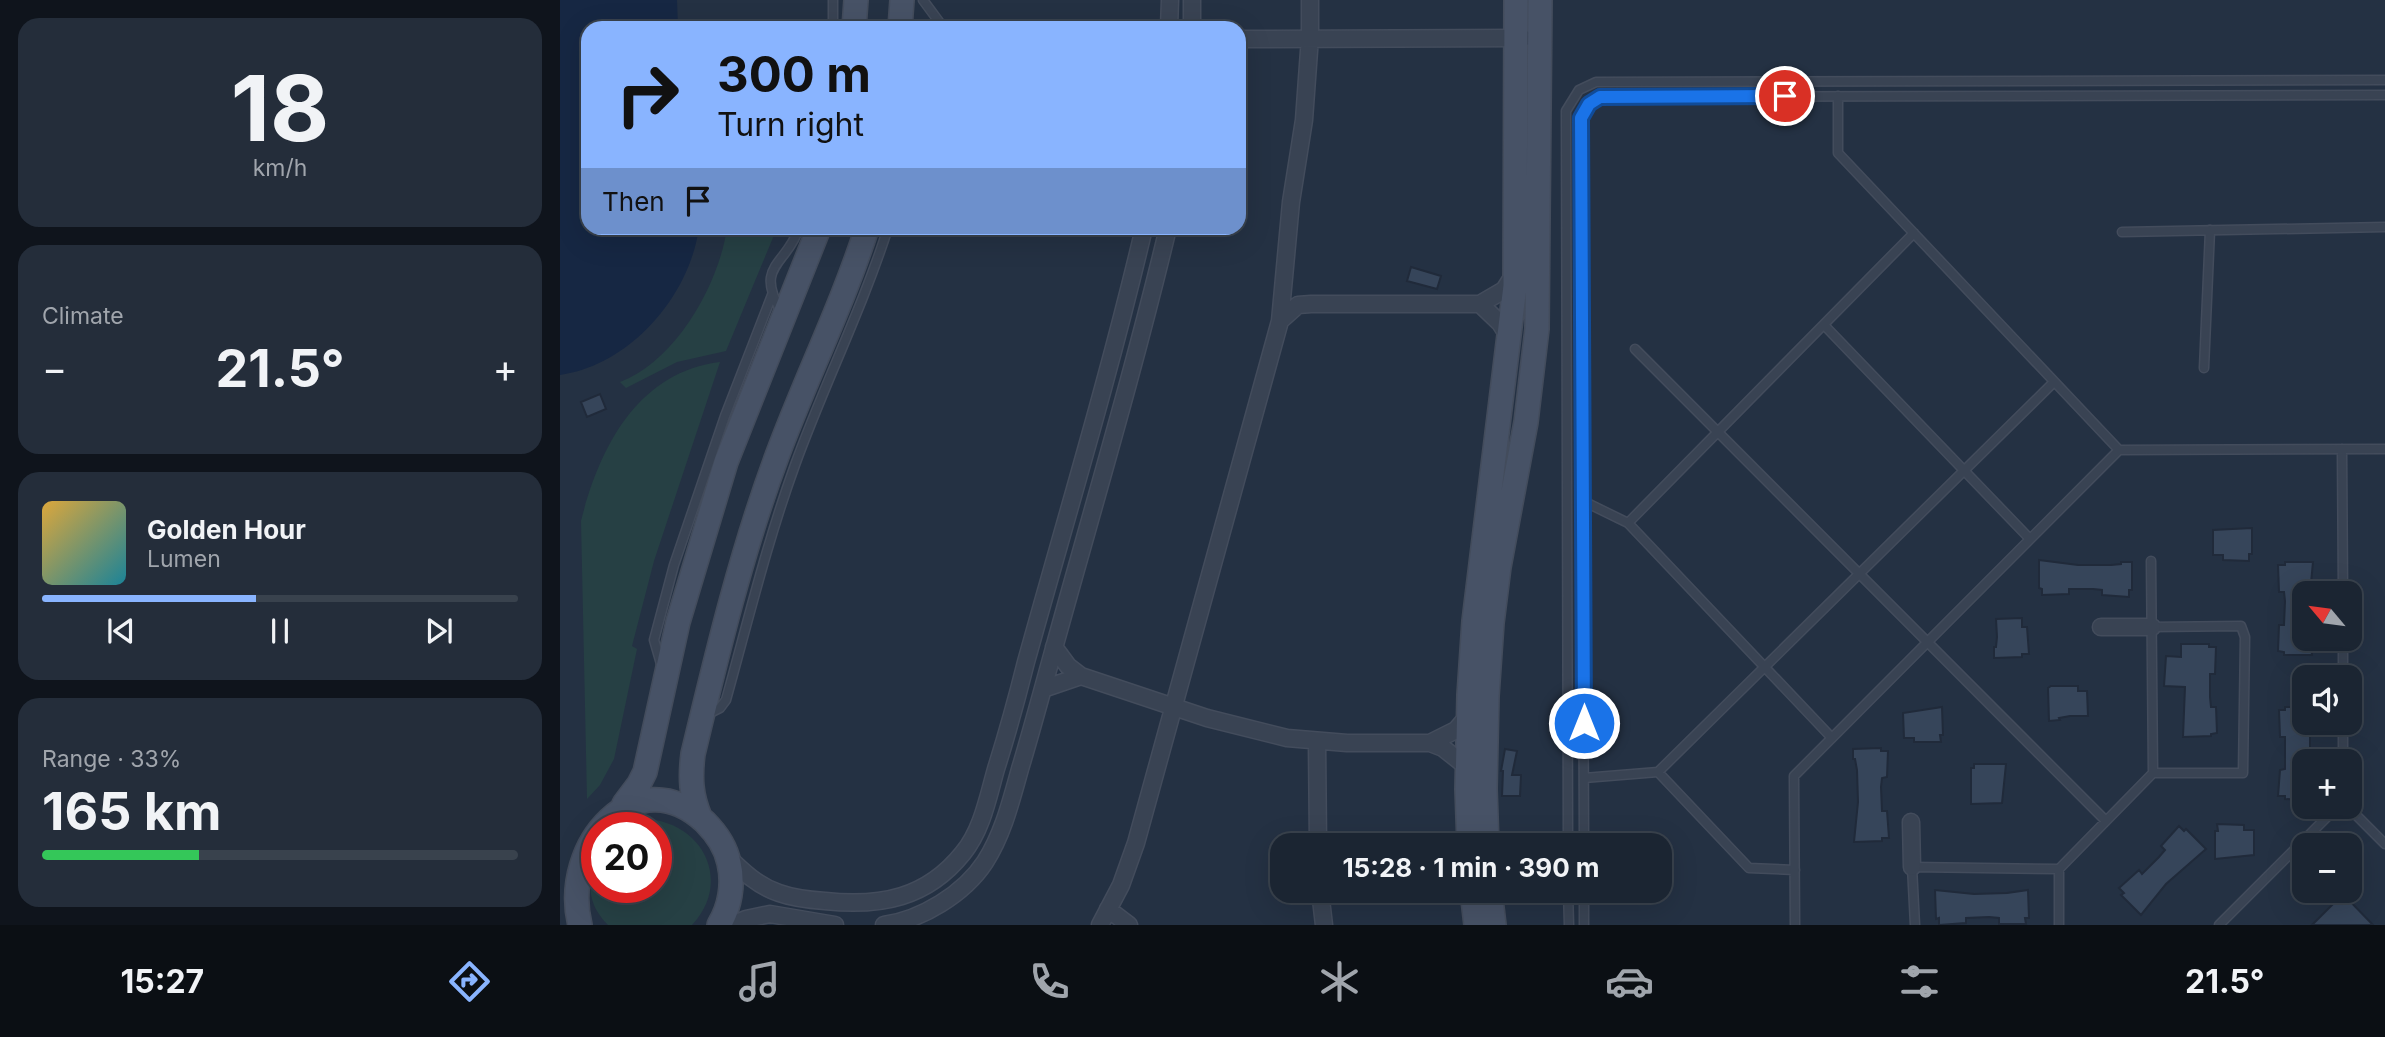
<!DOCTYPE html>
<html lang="en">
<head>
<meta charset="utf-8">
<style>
  :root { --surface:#1b2532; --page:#242d3a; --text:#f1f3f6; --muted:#a0a5ac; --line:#39424d; --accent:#89b4ff }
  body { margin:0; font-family:Inter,sans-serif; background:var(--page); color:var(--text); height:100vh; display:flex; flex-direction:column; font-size:26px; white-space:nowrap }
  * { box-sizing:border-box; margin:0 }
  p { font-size:23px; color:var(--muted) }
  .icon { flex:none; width:38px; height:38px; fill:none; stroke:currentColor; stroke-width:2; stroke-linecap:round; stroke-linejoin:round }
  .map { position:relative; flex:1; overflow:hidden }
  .drawer { display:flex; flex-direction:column; gap:18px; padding:18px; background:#0f141c; width:560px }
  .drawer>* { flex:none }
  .hud { position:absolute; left:21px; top:21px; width:665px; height:214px; border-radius:21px; box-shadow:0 7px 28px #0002,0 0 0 2px var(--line); background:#89b4ff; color:#111; overflow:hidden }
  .needle { width:46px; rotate:299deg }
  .controls { position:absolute; left:1732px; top:581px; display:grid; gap:14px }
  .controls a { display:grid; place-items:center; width:70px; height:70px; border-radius:14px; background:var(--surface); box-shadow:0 7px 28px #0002,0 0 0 2px var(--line); font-size:35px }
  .speed { position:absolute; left:21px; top:812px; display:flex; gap:14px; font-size:35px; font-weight:700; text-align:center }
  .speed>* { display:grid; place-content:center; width:91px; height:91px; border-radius:50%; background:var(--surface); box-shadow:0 7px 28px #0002,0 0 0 2px var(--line); line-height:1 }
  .speed .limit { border:10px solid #d22; background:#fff; color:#111 }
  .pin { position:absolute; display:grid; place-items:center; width:60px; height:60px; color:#fff; margin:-30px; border:4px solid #fff; border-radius:50%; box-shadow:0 2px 7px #0007 }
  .me { position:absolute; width:77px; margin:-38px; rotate:0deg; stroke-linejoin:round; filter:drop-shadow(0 0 5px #0008) }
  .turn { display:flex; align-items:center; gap:24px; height:147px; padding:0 21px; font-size:32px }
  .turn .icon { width:91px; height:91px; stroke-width:2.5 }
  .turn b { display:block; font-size:49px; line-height:60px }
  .then { display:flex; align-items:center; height:66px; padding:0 21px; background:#0003; gap:14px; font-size:26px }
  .big { font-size:52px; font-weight:700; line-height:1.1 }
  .drawer .widget { flex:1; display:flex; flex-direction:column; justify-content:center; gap:10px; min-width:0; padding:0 24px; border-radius:21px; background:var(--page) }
  .drawer .dial { align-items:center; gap:0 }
  .dial b { font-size:91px; line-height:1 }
  .song { display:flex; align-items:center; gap:21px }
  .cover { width:84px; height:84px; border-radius:10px; background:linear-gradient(135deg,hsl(40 70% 55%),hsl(190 70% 35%)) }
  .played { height:7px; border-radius:4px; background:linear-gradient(90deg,var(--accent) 45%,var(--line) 45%) }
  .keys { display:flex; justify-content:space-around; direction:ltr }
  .heat { display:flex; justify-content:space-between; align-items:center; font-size:38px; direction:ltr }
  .charge { height:10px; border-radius:5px; background:linear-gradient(90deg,#34c759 33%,var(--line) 0) }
  .trip { position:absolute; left:710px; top:833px; width:402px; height:70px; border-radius:21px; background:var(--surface); box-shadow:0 7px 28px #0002,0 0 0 2px var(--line); font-weight:700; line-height:70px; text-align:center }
  .tabs { display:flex; height:112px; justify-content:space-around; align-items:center; background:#0b0f14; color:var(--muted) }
  .tabs .icon { width:49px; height:49px }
  .tabs .active { color:var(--accent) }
  .tabs b { font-size:32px; color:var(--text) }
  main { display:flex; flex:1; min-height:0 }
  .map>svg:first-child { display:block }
</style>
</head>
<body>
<main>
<section class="drawer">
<div class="widget dial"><b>18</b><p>km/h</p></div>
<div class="widget"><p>Climate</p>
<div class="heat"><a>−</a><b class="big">21.5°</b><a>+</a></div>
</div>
<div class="widget">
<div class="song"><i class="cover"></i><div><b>Golden Hour</b><p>Lumen</p></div></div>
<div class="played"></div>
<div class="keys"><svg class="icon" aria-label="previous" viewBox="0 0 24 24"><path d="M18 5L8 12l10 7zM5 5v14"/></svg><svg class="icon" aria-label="pause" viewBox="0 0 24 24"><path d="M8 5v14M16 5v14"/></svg><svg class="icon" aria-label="next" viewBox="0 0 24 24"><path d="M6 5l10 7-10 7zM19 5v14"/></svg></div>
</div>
<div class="widget"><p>Range · 33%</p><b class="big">165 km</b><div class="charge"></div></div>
</section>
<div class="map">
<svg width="1825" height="925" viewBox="0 0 1825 925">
  <rect width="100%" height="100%" fill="#243143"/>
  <path fill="#264044" d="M167 228H217L166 351 117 362 66 388 60 382C116 361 159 284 167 228Z
    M160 362 94 561 72 646 77 649 54 759 40 785 27 799 21 521C39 449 77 372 160 362Z
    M95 820C147 829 170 885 132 925H48C25 902 28 880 37 852V887H96V828H61L71 823Z"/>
  <path fill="#162743" d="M0 0H117L118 28H28V228H139C129 297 70 365 0 375Z"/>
  <path fill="#36455a" stroke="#202a3a" stroke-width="2" d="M851 267 881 276 877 289 847 281Z
    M40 394 46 409 27 417 21 402Z
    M1692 528V554H1689V561L1663 560V555H1653V530Z
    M1479 560 1518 565H1551L1561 564V562H1572V590H1569V597L1542 595V590L1533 589H1509V594L1482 595V589L1479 588Z
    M1725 562H1753L1751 583H1747V593H1745V639H1751L1752 655H1724V652L1718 651 1719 625H1724L1725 601 1724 592H1719L1718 565H1725Z
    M1462 618V627H1467L1469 654H1462V657L1434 658V647H1436L1437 637 1436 619Z
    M1621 644H1649V647H1656L1655 674H1650V697L1651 707H1656L1657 733 1651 734V736L1623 737 1625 687 1604 686 1606 656 1621 657Z
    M1491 686H1518V691H1527L1528 716H1510L1499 718 1500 720 1489 721 1488 688Z
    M1382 707 1383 735H1380L1381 742H1354V738H1344L1343 713Z
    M1725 707H1745V723H1750V761H1745V800L1725 799V796H1718L1720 770 1725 769V737H1720L1719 710H1725Z
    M1321 748V751H1328L1327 777 1322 778 1321 787 1322 811H1327L1329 838H1322V841L1294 842 1298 802 1297 770 1295 759H1293V749Z
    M945 749 957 751 952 775H961L960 796H942L943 771H941Z
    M1414 764H1446L1442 803 1411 804V768H1414Z
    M1657 824 1684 825V830H1694V855L1655 859V831H1658Z
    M1619 826 1624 831 1626 829 1646 849 1606 884 1581 915 1561 895 1564 893 1559 888 1579 870 1582 874 1599 857 1605 850 1601 846Z
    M1375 890 1414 894 1447 893 1468 890 1469 918H1465L1466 924H1439V918L1429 917 1406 918V923L1379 925V918L1376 919Z
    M1783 894 1813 925H1752Z"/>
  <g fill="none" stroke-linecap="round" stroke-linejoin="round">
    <defs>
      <path id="lane" d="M363 0 380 23 387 28
        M273 28V0
        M1278 96V153L1559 450
        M1562 232 1825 227
        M221 311C194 265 227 265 239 228
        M1264 325 1470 539
        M1075 349 1546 821
        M1644 368 1650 230
        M1782 449 1783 593
        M1023 501 1068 523 1354 233
        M1068 523 1272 738
        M1591 561 1593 773
        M1783 639V677
        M101 664 94 640 114 565 165 416 212 295
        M148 714 160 708 166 700C188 621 207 542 235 465 264 385 302 309 328 228
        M1783 723V761
        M1098 772 1189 868 1235 870
        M1024 778 1098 772 1494 382
        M1788 807 1825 844
        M1008 845 1006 111 1019 90 1036 82 1825 80
        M1024 845 1021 118 1029 104 1040 97 1825 95
        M1008 891 1009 925
        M1024 891V925
        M1235 925 1234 776 1559 450 1825 449
        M1355 925 1352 867 1499 869
        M1499 925V869L1593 773H1683L1685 637 1681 626 1592 627
        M1659 925 1777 807"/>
      <path id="street" d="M609 28 610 0
        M632 28V0
        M679 39 963 38
        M920 304 940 323 950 339
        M720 321 731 202 744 120 750 37V0
        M1541 627H1592
        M494 647 508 666 521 676 647 718 727 738 787 743H870L896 730 908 716
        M483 689 521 676
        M757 741 758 845
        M870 743 883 748 907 767
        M1351 822 1352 867
        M167 856C182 871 198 886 219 893 233 898 250 900 265 901 321 907 367 898 403 853 422 830 428 797 436 769 447 734 457 698 466 662 506 518 550 373 584 228
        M760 891 764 925
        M548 909 569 925
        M172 925 186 919 210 914 275 925
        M324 925C361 920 404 894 425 862 443 834 451 801 460 769 473 726 484 684 496 641 534 504 575 366 608 228
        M540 925 561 885 576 843 720 321 738 305 751 304H920L944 290 953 276"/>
      <path id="secondary" d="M294 28 296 0
        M340 28 342 0
        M64 804 79 784 85 772 118 622 166 462 259 228
        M140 817C131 796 130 778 133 754 157 654 181 553 217 456 245 380 282 306 307 228
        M909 845 907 789 909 695 914 621 955 286 956 0
        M927 845 925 789 927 696 932 623 939 567 966 422 977 329 980 0
        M912 891 916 925
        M930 891 934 925
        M20 925C0 844 77 758 145 822 157 834 166 848 169 863 174 884 170 907 159 925"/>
    </defs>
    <use href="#lane" stroke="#434c5c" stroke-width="11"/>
    <use href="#street" stroke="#434c5c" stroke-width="19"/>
    <use href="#secondary" stroke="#434c5c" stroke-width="26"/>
    <use href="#lane" stroke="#394353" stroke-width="8"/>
    <use href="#street" stroke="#394353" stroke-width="16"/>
    <use href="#secondary" stroke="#475266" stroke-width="23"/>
  </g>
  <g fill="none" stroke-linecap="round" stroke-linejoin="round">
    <defs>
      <path id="route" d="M1024 723 1021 118 1029 104 1040 97 1225 96"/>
    </defs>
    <use href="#route" stroke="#114b97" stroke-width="18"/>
    <use href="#route" stroke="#1a73e8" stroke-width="12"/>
  </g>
</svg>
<div class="controls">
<a><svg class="needle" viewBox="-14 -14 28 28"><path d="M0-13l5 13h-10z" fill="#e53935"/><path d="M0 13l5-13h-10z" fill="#a0a5ac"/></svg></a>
<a><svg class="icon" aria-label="sound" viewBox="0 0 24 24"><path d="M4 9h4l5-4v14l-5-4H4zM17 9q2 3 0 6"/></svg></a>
<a>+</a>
<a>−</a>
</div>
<div class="speed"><div class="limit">20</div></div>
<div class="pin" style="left:1225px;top:96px;background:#d93025"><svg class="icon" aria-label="arrive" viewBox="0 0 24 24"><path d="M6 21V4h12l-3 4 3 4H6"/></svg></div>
<svg class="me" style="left:1024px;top:723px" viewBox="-20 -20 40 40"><circle r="17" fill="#1a73e8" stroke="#fff" stroke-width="3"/><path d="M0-11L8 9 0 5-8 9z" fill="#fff"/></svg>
<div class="trip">15:28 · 1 min · 390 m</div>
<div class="hud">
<div class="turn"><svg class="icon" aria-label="right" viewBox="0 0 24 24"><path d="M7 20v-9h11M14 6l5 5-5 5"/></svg><div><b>300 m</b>Turn right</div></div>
<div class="then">Then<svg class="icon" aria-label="arrive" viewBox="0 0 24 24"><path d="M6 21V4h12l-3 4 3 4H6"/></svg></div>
</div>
</div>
</main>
<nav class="tabs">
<b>15:27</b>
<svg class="icon active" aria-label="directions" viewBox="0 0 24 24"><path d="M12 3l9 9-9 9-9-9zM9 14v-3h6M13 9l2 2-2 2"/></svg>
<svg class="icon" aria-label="music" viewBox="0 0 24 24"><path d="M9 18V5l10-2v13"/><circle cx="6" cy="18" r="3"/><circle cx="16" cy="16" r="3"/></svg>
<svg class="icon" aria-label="phone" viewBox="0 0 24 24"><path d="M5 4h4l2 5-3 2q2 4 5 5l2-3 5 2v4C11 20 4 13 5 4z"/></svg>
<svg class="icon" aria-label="climate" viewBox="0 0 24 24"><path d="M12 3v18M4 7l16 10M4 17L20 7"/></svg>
<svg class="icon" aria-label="car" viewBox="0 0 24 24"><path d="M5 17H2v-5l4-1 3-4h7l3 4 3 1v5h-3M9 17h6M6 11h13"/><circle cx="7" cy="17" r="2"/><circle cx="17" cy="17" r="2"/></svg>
<svg class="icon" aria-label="filters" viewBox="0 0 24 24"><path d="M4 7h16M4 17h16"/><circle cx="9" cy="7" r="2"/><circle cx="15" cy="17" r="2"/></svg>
<b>21.5°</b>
</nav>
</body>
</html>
